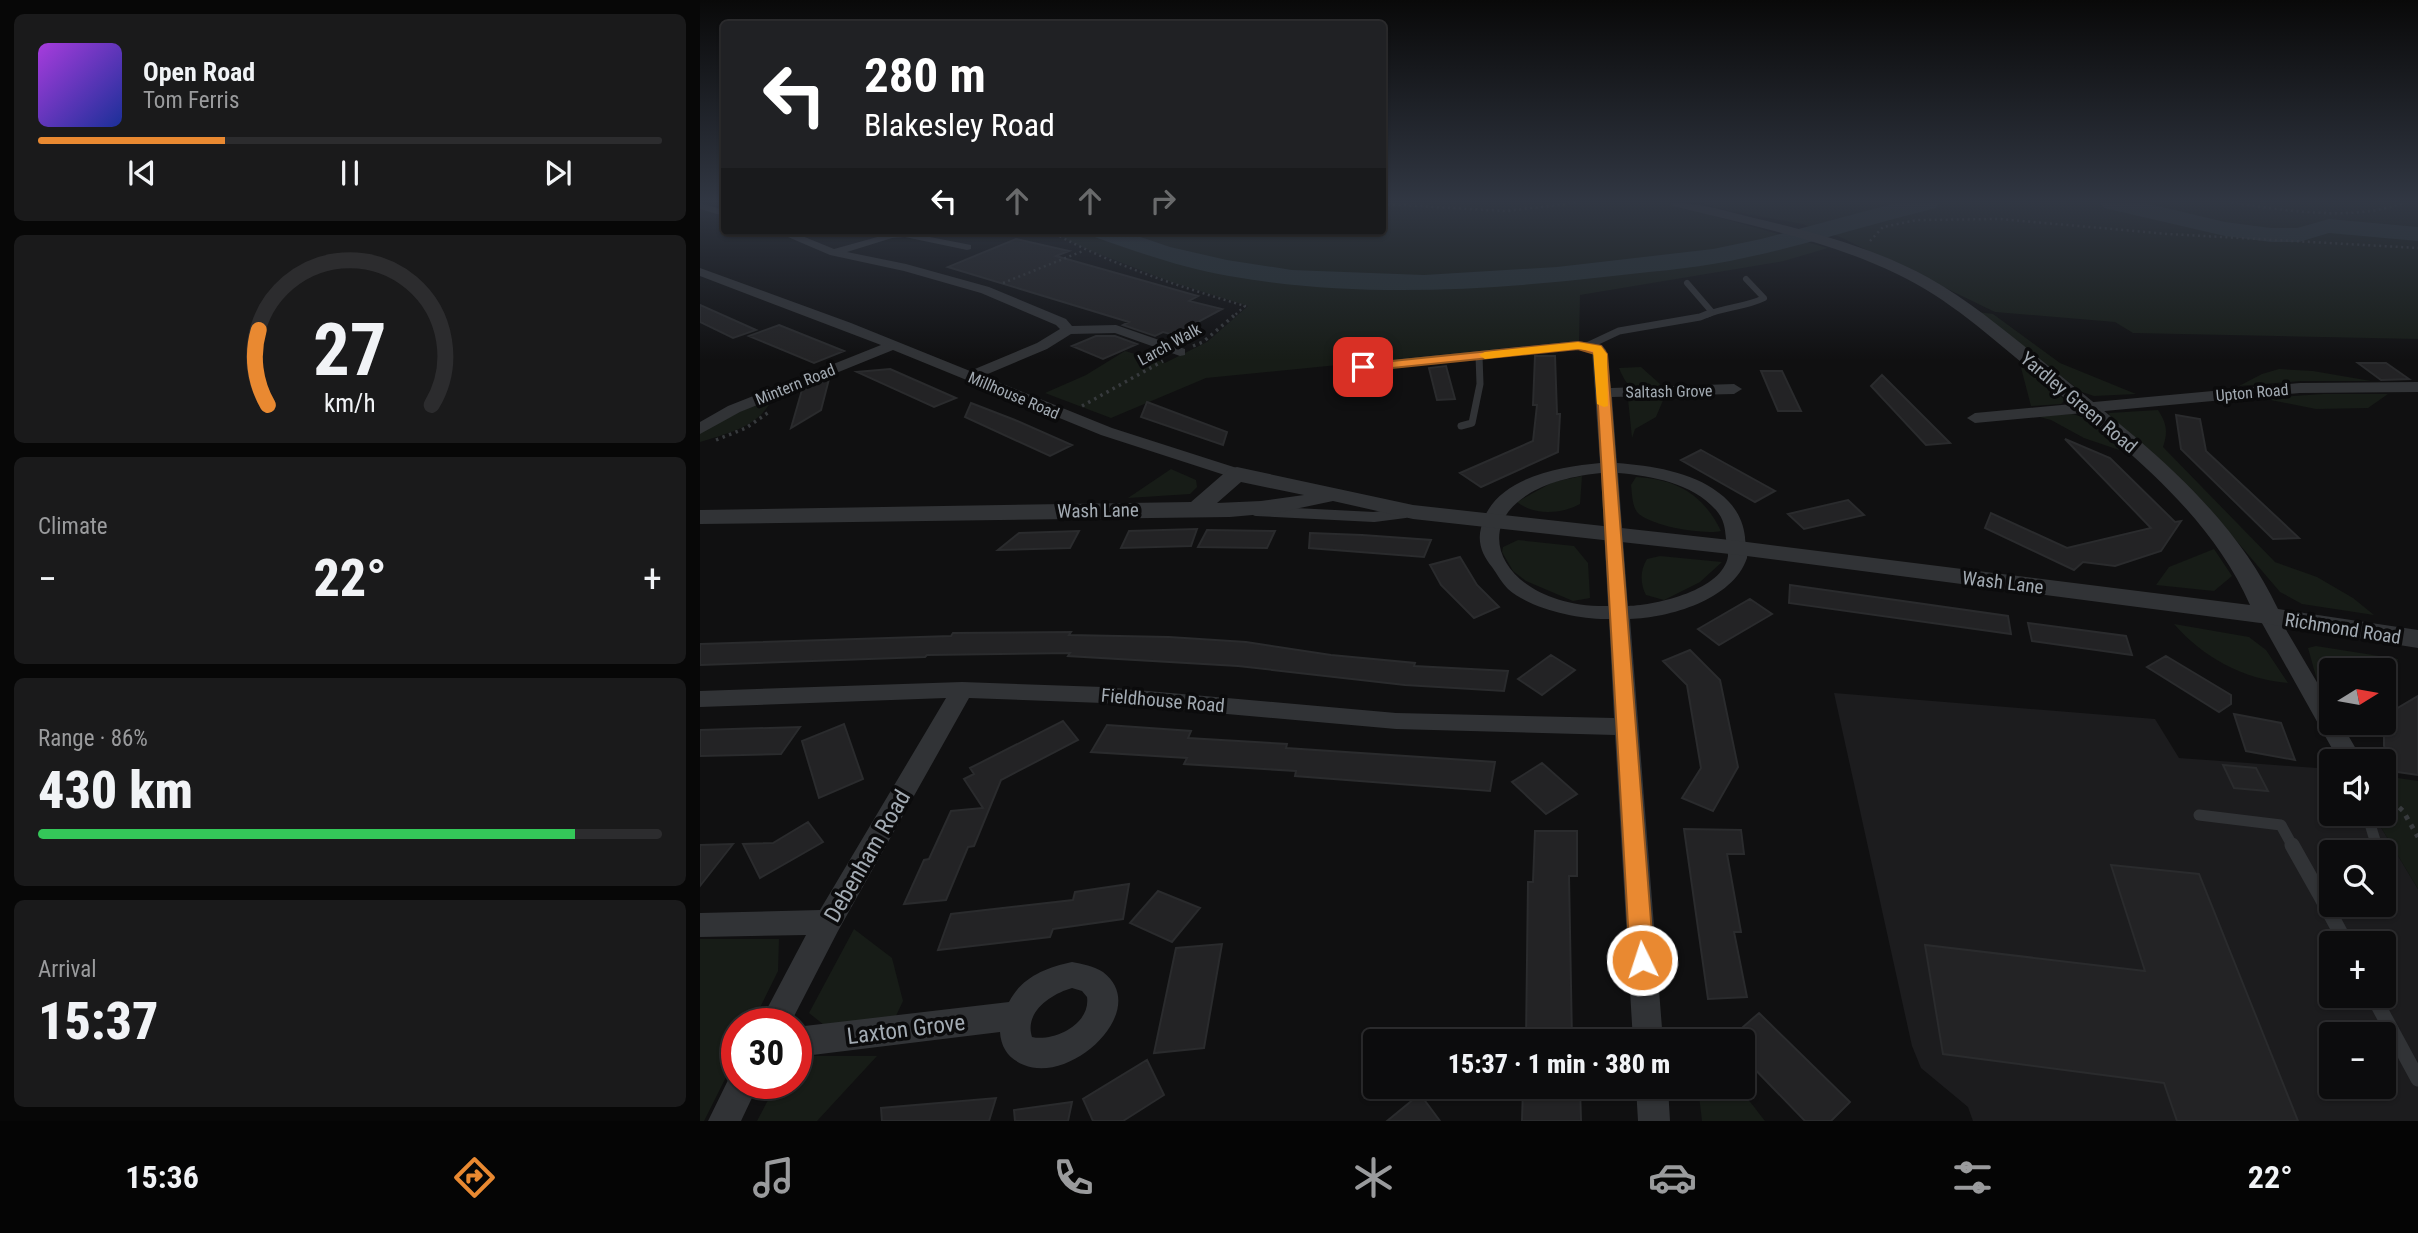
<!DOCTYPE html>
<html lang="en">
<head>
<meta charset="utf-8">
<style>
  :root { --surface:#0c0c0d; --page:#1a1a1b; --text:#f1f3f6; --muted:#9a9b9d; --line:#2c2c2e; --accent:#e98931 }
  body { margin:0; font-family:"Roboto Condensed",sans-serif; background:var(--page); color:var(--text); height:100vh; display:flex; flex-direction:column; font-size:26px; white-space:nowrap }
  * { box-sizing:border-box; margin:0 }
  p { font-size:23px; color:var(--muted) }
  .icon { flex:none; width:38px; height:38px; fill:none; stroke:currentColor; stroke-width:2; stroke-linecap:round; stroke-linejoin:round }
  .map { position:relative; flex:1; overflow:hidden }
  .drawer { display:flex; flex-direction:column; gap:14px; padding:14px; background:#070707; width:700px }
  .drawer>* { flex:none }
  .hud { position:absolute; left:21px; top:21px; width:665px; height:214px; border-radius:7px; box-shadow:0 2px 5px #0004,0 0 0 2px var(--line); background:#202124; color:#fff; overflow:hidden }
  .needle { width:46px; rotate:79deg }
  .controls { position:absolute; left:1619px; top:658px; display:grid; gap:14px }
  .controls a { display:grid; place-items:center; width:77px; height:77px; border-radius:7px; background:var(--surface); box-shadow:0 2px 5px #0004,0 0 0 2px var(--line); font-size:35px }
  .speed { position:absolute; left:21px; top:1008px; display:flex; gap:14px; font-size:35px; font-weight:700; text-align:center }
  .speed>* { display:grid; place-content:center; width:91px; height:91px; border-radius:50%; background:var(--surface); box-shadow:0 2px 5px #0004,0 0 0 2px var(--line); line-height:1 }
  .speed .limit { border:10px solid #d22; background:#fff; color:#111 }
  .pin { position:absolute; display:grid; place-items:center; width:60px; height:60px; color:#fff; margin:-30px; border-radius:14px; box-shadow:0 4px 10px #0006 }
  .me { position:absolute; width:77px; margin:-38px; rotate:356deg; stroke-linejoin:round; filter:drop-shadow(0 0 5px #0008) }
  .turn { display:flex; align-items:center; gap:24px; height:147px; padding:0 28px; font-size:32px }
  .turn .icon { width:91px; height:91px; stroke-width:2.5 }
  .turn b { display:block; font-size:49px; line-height:60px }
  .lanes { display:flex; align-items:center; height:66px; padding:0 28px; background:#0003; justify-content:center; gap:35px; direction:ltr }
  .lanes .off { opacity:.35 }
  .big { font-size:52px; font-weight:800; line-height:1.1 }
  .drawer .card { flex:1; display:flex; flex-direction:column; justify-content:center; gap:10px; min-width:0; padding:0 24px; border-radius:10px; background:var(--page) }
  .drawer .dial { align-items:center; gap:0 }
  .dial svg { height:182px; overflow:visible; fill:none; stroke:var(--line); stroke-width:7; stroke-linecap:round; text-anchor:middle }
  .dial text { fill:var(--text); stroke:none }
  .song { display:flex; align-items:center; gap:21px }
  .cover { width:84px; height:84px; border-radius:10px; background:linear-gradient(135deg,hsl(280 70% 55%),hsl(230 70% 35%)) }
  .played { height:7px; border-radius:4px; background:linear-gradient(90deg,var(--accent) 30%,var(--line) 30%) }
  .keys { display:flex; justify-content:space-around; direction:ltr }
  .heat { display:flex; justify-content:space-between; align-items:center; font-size:38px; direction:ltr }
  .charge { height:10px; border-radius:5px; background:linear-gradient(90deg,#34c759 86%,var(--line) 0) }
  .trip { position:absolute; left:663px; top:1029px; width:392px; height:70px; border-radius:7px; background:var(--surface); box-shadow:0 2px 5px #0004,0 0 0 2px var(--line); font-weight:800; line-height:70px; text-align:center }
  .tabs { display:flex; height:112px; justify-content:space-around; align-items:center; background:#050505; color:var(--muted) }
  .tabs .icon { width:49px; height:49px }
  .tabs .on { color:var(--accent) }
  .tabs b { font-size:32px; color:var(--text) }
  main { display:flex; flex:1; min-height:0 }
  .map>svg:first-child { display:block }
</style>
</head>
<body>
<main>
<section class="drawer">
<div class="card">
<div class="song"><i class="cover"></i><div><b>Open Road</b><p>Tom Ferris</p></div></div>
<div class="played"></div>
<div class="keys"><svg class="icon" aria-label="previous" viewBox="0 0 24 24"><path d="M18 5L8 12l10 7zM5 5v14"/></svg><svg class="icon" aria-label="pause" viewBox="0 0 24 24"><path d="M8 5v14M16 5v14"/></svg><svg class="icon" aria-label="next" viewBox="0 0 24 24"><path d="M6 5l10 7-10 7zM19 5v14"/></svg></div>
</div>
<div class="card dial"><svg viewBox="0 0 100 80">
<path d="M14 69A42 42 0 1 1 86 69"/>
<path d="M14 69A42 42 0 0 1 10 36" stroke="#e98931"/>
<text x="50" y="56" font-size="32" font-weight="700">27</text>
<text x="50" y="72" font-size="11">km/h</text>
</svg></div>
<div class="card"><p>Climate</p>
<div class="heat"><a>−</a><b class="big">22°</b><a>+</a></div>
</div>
<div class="card"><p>Range · 86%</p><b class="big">430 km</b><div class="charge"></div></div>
<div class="card"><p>Arrival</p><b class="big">15:37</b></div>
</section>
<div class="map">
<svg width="1718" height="1121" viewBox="0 0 1718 1121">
  <rect width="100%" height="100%" fill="#101011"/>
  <path fill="#1c1c1e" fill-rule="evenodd" d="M1134 693 1455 719 1479 758 1631 769V814H1673L1718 889V1121H1273L1268 1107 1221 1068 1212 1046ZM1631 852H1684V905H1631ZM1631 943H1684V996H1631ZM1631 1034H1684V1087H1631Z"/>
  <path fill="#171c17" d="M683 203H967L1128 248 1084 261 880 295 879 341 506 378 411 418 345 393 386 375 425 351 465 363 507 342 548 306 471 282 384 248 349 231H682Z
    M1001 203H1718V339L1433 333 1415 322 1295 312 1140 237 1102 224 1020 209Z
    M1277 312 1293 314 1360 363 1436 394 1394 396 1382 392Z
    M1319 360 1365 400 1361 404 1331 406Z
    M941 367 960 384 959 387C935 388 929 393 919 368Z
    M1579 369 1613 371 1671 381H1601L1539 386 1562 374Z
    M1623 394H1688L1668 408 1616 409 1561 398Z
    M74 395C62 426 29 433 0 442V432Z
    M937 397 964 398 956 417 935 429 932 438 928 399Z
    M1458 410C1467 424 1468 432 1463 447L1575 562 1617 577 1653 598 1674 615 1602 604 1580 592 1505 504 1410 419 1409 413Z
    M1372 414 1386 418 1422 451 1384 438 1351 420 1336 416Z
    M471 469 496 480 497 487 490 494 428 498Z
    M882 476 880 504C862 514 834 516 817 502L853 482Z
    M936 477C976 479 1003 494 1021 531 1004 535 949 526 937 512 932 505 932 493 931 485Z
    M818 540 874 546 888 563 890 598 873 601 826 581 813 571 802 552 803 547Z
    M1514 549 1532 576 1514 591 1456 585 1469 567Z
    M960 556 1022 562 1000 582 964 600 946 595C940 584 940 570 947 559Z
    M1474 624 1549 637 1566 650 1588 683C1543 679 1504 658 1474 624Z
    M1616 646 1698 659 1694 673 1684 680V670H1631V688L1619 687 1608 648Z
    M1684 776 1718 781V889L1673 814H1684Z
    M154 929 192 958 203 1001 195 1018 124 1025 109 1013Z
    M0 939H79L78 971 52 1024H37V1055L4 1121H0Z
    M113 1056H177L117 1121H57L77 1083H96V1066Z
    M998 1087C1042 1087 1038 1086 1065 1121H1002Z"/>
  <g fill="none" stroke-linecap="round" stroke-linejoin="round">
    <path fill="#273134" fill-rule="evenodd" d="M1196 203H1239L1236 208C1167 225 1100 247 1030 261 989 269 946 272 904 277 779 291 654 298 529 276 482 268 437 252 392 236L388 231H423L470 247 527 260 592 270 724 275 857 267 1013 249 1061 239Z
      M1401 203H1445L1525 222 1571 228H1597L1629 219 1718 227V241L1629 233 1599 242H1571L1525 236 1404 208Z"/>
  </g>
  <path fill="#232325" stroke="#2a2b2d" stroke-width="2" d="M316 239 369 251 356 256 498 296 489 301 522 309 474 335 463 332 455 336 423 325 429 322 248 267Z
    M0 305 56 330 33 338 0 322Z
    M79 325 144 351 114 363 49 336Z
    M396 336H415L437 344 403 359 372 346Z
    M835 356H855L857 414H860L858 452 781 487 760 473 833 441 837 405H833Z
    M1658 363H1686L1709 379 1681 380Z
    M746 366 755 399 737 400 729 368Z
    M190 369 256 398 234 407 157 372Z
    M1061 371H1082L1101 411H1078Z
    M1182 375 1250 443 1226 445 1171 386Z
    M129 379 121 410 91 428 102 390Z
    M447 402 527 432 523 445 441 417Z
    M271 403 315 420 372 445 350 456 265 417Z
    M1476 415 1500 419 1506 451 1599 538 1573 539 1481 449Z
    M1365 439 1410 458 1475 522 1481 521 1461 551 1415 566 1383 562 1374 570 1285 528 1291 513 1367 548 1451 528Z
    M1001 450 1075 491 1055 502 981 460Z
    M1148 500 1164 515 1104 529 1088 514Z
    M497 529 491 546 421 548 429 531Z
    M507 530 575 531 567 548 498 547Z
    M379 531 370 548 298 550 319 533Z
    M610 533 662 535 731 540 724 557 609 548Z
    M760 557 777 585 799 607 774 618 741 585 730 565Z
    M1090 585 1308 616 1311 634 1089 603Z
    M1050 599 1072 614 1019 645 998 629Z
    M1328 623 1426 636 1432 655 1332 641Z
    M371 632 369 635 469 637 546 642 631 655 715 663 714 666 808 671 804 691 705 685 538 666 368 656 370 653 227 655 225 657 0 665V644L251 636 253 633Z
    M990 650 1020 680 1038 767 1013 811 982 798 1001 768 987 685 963 661Z
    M851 655 875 670 842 695 818 679Z
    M1466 656 1531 695V704L1519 712 1447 667Z
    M1718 696V775L1698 772 1684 746V716Z
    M1534 714 1581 723 1595 760 1546 751Z
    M363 721 378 740 301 780 274 846 268 847 246 900 204 904 224 860 229 859 251 811 283 808 264 779 274 774 270 768Z
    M144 724 163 779 119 798 102 741Z
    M407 725 491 731 488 738 587 744 586 748 795 762 790 791 595 776 596 771 484 764 487 758 391 752Z
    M100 727 81 754 0 756V730Z
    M842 763 877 794 846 814 812 782Z
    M1523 765 1556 768 1568 791 1534 788Z
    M108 822 123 842 60 878 43 844 73 843Z
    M984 829 1041 830 1044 854H1027L1041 932H1034L1047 997 1008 999Z
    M835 831H877V876H869L872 1041H826L828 882H833Z
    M33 844 0 886V845Z
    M1411 865 1499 874 1598 1121H1477L1464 1083 1243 1054 1225 945 1445 971Z
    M429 884 423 919 353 929 350 937 238 950 251 914 373 900 375 892Z
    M458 891 500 908 472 942 430 923Z
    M522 944 504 1048 454 1053 476 948Z
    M1059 1013 1150 1102 1131 1121H1105L1043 1057V1041H1027Z
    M447 1060 464 1095 423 1121H393L383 1099Z
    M823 1087H880L881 1121H822Z
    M720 1094 740 1121H687Z
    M296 1098 289 1121H182L181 1108Z
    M372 1102 368 1121H315L314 1110Z"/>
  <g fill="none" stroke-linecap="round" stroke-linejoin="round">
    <path stroke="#373a3d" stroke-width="2.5" stroke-dasharray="2 3.5" stroke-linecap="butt" d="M1531 203C1587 210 1649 222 1704 203
      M682 204 805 211 877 203
      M350 231C411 265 478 286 545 306L535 315
      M1170 241 1183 227 1217 220 1300 219 1468 234 1718 248
      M303 283 383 251"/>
    <path stroke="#373a3d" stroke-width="3.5" stroke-dasharray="2.5 4.5" stroke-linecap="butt" d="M493 346 503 342 537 313
      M382 406 463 361
      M16 440 46 428 69 412"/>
    <path stroke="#373a3d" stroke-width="5" stroke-dasharray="4.5 6" stroke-linecap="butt" d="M1684 793 1703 811 1718 837"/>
    <path stroke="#313336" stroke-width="6" d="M987 283 1012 312
      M1006 315C1025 307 1046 307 1064 298L1046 279"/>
    <path stroke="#313336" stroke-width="7" d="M887 346 919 331 1000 317 1010 313
      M761 426 772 423 780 384 779 356"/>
    <path stroke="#313336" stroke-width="10" d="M556 511 674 517 705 513"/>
    <path stroke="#313336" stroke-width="11" d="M1667 814 1677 847
      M1499 815 1581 825 1593 847"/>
    <path stroke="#313336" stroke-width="15" d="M1592 845 1619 893
      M1676 845 1678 852
      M1684 870V880
      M1631 894 1619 893 1646 943
      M1673 996 1718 1079"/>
    <path fill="#313336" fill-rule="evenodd" d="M0 203 24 210V216L0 209Z
      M74 231H90L134 249 199 231 271 245V249L267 250 205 237 192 238 147 252 206 264 289 287 366 319 372 326 416 325 485 349V355L480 356 415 333 371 334 347 349 283 376 412 428 543 470 546 474 537 479 401 435 193 350 40 412 0 434V422L28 406 181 345 0 276V268L151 323 270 371 337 343 360 329 356 325 281 293 204 271 130 255Z
      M878 341 902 345 906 350 911 388 1034 384 1042 389 1034 394 912 397 917 463C951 466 991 471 1019 493 1034 504 1043 519 1045 537 1045 543 1048 553 1047 558 1033 600 968 618 930 619L963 1041H933L915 735 696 729 403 703 269 698 138 931 90 1024H59L106 935 0 937V913L120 910 246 698 0 707V691L262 682 403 687 696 713 914 718 909 619C880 620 830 609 808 589 802 583 797 574 792 567 783 556 777 543 781 528 792 478 858 467 900 463L892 351 878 349 640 373 633 369 640 365ZM901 473 908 606C785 608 745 489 901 473ZM918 473C952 476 992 483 1016 510 1024 519 1025 528 1026 539 1027 544 1028 551 1028 556 1023 590 957 605 928 606Z
      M1718 382V392L1600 393 1275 423 1267 418 1275 413 1600 383Z
      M1568 609 1575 611 1631 706V723H1641L1663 761H1639L1558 616 1561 611Z
      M372 962C382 964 394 966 403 972 452 1009 372 1085 324 1065 309 1059 301 1048 300 1032L96 1057V1027L309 1002C322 977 345 968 372 962ZM372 988 382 991 387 997C391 1024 354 1042 332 1037 324 1012 351 994 372 988Z
      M37 1070V1083H59L41 1121H8L32 1072Z
      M936 1087H968L970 1121H938Z"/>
    <path fill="#313336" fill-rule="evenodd" d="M971 203C1000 202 1026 211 1054 218 1113 232 1175 248 1229 278 1275 304 1315 339 1356 372 1440 440 1531 509 1578 609L1718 630V648L1568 624 1039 555 713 519 633 501 576 513 530 517 0 524V510L491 502 529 469 537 467 713 505 1039 541 1550 605C1508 509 1417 442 1339 377 1294 340 1250 299 1197 274 1127 240 1048 225 973 206ZM541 482 604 495 561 501 517 503Z"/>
  </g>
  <linearGradient id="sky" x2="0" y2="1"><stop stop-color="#090909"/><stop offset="0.56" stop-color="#313743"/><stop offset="1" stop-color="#313743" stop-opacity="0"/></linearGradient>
  <rect width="1718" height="360" fill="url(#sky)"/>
  <path fill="#e98931" stroke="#975920" stroke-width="2" d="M878 342 901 346 907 354 954 960 951 967 942 970 934 967 930 960 895 354 878 349 663 371 657 367 663 364Z"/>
  <path fill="#f59e0b" d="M878 342 901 346 907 354 908 406 904 407 897 404 893 351 878 349 785 359 779 355 785 352Z"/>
  <g text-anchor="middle" stroke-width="7" stroke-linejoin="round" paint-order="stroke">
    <g font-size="16" fill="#a2aab2" stroke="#0b0b0c">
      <text transform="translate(469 344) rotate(-29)" y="6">Larch Walk</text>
      <text transform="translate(95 384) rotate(-22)" y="6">Mintern Road</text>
      <text transform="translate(969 391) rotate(-1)" y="6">Saltash Grove</text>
      <text transform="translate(1552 392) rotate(-5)" y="6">Upton Road</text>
      <text transform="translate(314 395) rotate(23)" y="6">Millhouse Road</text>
    </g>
    <g font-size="19" fill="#a2aab2" stroke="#0b0b0c">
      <text transform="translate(1379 402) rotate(40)" y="7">Yardley Green Road</text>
      <text transform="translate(398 510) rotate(-1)" y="7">Wash Lane</text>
      <text transform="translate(1303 582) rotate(7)" y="7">Wash Lane</text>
      <text transform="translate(1643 628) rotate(9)" y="7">Richmond Road</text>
      <text transform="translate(463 700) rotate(5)" y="7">Fieldhouse Road</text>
    </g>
    <g font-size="23" fill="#a2aab2" stroke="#0b0b0c">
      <text transform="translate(167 856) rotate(-60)" y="8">Debenham Road</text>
      <text transform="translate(206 1029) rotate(-7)" y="8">Laxton Grove</text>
    </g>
  </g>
</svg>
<div class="controls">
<a><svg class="needle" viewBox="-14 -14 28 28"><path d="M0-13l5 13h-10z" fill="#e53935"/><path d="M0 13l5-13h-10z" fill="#9a9b9d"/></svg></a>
<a><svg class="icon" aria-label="sound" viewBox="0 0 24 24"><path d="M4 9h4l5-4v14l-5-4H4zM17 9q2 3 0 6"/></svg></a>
<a><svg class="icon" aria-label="search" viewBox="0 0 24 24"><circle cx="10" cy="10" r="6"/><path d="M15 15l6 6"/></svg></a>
<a>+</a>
<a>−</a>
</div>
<div class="speed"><div class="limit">30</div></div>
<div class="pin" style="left:663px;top:367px;background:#d93025"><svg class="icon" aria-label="arrive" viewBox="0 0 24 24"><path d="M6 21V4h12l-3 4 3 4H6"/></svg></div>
<svg class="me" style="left:942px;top:960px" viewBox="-20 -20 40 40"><circle r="17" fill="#e98931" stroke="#fff" stroke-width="3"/><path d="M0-11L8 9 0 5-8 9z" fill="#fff"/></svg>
<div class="trip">15:37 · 1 min · 380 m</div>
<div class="hud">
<div class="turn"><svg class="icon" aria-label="left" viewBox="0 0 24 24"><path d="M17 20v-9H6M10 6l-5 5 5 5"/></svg><div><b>280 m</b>Blakesley Road</div></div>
<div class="lanes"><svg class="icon" aria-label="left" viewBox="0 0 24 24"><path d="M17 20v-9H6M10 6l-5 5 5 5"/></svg><svg class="icon off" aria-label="ahead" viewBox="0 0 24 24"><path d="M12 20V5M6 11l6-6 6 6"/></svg><svg class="icon off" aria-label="ahead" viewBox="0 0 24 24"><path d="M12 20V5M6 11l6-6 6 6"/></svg><svg class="icon off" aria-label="right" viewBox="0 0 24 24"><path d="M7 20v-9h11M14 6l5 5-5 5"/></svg></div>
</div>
</div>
</main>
<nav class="tabs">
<b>15:36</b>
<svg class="icon on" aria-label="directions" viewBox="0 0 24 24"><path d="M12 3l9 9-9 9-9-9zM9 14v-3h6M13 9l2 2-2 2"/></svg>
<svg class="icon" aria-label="music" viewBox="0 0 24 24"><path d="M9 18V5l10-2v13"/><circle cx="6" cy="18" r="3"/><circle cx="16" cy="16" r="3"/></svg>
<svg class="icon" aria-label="phone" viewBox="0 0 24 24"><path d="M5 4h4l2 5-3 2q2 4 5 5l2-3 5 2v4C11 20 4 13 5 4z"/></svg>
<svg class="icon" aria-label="climate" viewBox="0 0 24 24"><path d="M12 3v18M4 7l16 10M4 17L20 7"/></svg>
<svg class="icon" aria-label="car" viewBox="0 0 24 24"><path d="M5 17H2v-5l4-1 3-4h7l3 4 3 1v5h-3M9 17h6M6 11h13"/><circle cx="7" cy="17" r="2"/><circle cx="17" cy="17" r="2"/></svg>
<svg class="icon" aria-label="filters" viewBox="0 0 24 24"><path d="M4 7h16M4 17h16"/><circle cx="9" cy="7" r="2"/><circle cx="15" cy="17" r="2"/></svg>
<b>22°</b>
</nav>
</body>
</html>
